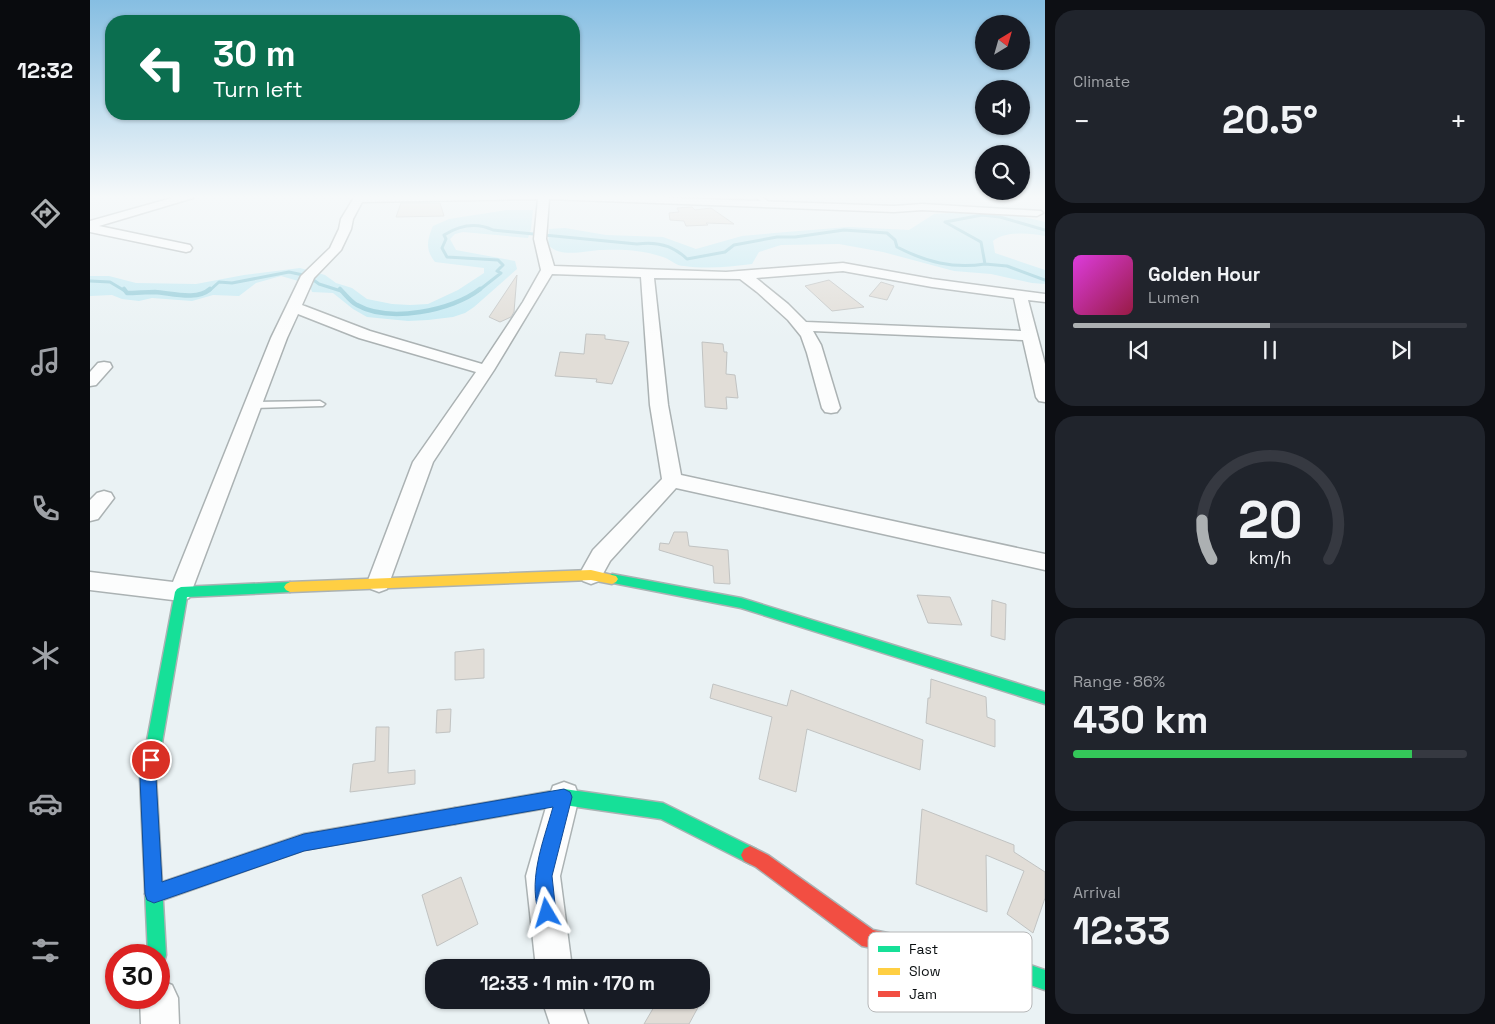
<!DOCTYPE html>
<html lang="en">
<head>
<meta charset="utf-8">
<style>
  :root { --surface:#171b24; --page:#20242c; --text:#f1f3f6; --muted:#9ea1a6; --line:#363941; --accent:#acb0b2 }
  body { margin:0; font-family:"Space Grotesk",sans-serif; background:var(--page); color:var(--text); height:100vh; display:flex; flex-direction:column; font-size:19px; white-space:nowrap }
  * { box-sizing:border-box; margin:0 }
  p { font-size:16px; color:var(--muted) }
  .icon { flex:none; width:28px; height:28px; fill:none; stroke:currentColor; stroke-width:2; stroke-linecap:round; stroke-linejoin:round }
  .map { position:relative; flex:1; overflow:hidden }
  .drawer { display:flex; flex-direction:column; gap:10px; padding:10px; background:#0d0f14; width:450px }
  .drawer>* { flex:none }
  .banner { position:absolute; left:15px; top:15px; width:475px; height:105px; border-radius:20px; box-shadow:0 1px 4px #0004; background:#0b6e4f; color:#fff; overflow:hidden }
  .needle { width:32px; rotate:37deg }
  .buttons { position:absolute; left:885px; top:15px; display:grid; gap:10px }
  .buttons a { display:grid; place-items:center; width:55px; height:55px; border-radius:50%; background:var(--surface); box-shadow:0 1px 4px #0004; font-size:25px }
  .speed { position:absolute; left:15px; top:944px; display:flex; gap:10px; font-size:25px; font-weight:700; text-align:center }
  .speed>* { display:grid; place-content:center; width:65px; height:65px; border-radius:50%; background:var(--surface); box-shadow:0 1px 4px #0004; line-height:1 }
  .speed .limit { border:8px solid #d22; background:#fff; color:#111 }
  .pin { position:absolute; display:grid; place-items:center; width:42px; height:42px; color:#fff; margin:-21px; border:2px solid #fff; border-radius:50%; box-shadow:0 1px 5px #0007 }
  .me { position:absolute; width:55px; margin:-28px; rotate:353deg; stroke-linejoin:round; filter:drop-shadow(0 0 4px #0008) }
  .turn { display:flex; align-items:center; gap:18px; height:105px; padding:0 25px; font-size:22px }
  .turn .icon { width:65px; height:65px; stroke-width:2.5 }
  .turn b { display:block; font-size:35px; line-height:42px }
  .big { font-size:38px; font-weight:700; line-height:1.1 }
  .drawer .widget { flex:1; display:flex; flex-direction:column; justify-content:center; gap:8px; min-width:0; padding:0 18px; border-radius:20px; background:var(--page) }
  .drawer .dial { align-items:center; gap:0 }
  .dial svg { height:130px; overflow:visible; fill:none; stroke:var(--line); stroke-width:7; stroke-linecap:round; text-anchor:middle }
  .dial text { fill:var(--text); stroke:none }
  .song { display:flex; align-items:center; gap:15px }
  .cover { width:60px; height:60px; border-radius:8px; background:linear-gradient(135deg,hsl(300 70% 55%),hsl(340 70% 35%)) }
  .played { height:5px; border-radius:2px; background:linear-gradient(90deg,var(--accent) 50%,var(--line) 50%) }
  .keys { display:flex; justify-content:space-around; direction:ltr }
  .heat { display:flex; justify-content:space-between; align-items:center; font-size:28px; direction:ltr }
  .charge { height:8px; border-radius:4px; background:linear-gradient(90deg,#34c759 86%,var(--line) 0) }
  .trip { position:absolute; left:335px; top:959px; width:285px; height:50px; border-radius:20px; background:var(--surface); box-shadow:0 1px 4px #0004; font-weight:700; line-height:50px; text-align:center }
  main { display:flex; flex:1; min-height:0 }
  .tabs { display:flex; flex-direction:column; width:90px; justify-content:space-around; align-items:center; background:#090b0e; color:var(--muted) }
  .tabs .icon { width:35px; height:35px }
  .tabs .selected { color:var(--accent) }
  .tabs b { font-size:22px; color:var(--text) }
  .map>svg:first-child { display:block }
</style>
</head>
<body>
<main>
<nav class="tabs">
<b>12:32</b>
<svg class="icon selected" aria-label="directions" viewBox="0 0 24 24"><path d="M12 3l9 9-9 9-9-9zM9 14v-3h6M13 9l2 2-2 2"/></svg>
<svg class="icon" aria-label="music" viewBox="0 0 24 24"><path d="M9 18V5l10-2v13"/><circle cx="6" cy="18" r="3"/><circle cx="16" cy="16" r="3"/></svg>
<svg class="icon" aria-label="phone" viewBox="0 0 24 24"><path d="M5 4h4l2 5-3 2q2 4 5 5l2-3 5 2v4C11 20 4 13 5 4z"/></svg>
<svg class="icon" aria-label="climate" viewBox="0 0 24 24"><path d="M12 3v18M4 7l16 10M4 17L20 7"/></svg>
<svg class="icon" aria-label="car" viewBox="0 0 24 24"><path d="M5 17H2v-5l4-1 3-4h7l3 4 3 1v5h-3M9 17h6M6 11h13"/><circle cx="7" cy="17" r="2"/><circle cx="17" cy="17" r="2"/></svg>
<svg class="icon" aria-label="filters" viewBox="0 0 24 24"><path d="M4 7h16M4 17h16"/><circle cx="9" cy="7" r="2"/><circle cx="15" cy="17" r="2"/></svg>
</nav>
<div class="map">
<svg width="955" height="1024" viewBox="0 0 955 1024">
  <rect width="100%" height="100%" fill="#eaf2f4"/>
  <path fill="#c5eaf3" d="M417 210H443L441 229 438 238 373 232 365 234 360 239 366 250 425 261 427 269 384 307 375 313 363 317 338 320 318 321 277 317 263 309 243 293 222 292 220 286 205 280 191 276 166 283 149 296 123 295 102 301 62 298 49 301 32 299 22 295 0 296V276H19L46 283 106 284 154 275 210 268 235 275 246 283 262 288 277 299 302 304 320 305 338 304 368 290 394 273V268L345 262C335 249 337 240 343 226L359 219Z
    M873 212 930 216 955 222V236C940 233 914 231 903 241L905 253 955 270V284L942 283 901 274 864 271 793 252 749 244 691 245 669 252 662 264C640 267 616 269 594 266 586 266 580 259 573 257 553 250 533 249 513 250 495 250 472 259 458 245L459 229 475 228 516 235 573 237 606 249 652 236 684 233 758 227 819 230 844 214Z"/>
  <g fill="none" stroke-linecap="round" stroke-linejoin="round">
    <path stroke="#94ccd9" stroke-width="3" d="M895 264 917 266 955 280
      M0 281 20 282 35 291
      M119 291 129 282 142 283 199 272 218 276 229 284 251 291
      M388 291 411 273 407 271 413 265 408 260 357 257 352 248 356 239 354 235C370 225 386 222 403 230L547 244C567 241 583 245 597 259L635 252 644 245 687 237H705L754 230 797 233 805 240 807 247C836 262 863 269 895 264L891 242 855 222 892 215 910 217 955 230"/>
    <path stroke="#94ccd9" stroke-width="4.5" d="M34 289 37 293C46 293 56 292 65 292 81 293 107 301 120 289
      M250 289C255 294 261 302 267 305 299 323 362 311 390 289"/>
  </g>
  <path fill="#e1ddd7" stroke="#c1c3c2" d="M311 203H350L354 216 306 217Z
    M602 207 605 210 621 208 644 224 616 223 618 225 596 226 594 221 580 220 579 213 589 212 587 208Z
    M427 275 424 312 421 317 410 322 399 317Z
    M739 280 774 307 742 311 715 286Z
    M791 282 804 286 797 300 779 296Z
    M496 334 515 335V339L539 342 522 384 506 382 507 379 465 376 470 352 494 354Z
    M612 342 633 344 634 352H637L636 374 645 375 648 398 636 397 637 409 615 407Z
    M584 532H597L599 546 638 550 640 584 624 583 623 566 569 550 570 543 579 544Z
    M827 595 860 597 872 625 838 623Z
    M902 600 916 604 915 640 901 636Z
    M394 649V678L365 680V652Z
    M841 679 896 697 897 717 905 720V747L836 723 838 698H840Z
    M623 684 697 706 701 690 833 740 830 770 717 729 706 792 669 779 682 717 620 698Z
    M361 709 360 732 346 733 347 710Z
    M286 727H299L298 773 325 770V784L260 792 263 764 285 761Z
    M832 809 924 845V852L955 872V898L943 933 917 914 934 871 896 855 897 912 826 884Z
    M371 877 388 924 347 946 332 895Z
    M568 1000H612L599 1024H554Z"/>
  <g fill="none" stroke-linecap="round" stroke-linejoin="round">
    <defs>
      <path id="lane" d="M665 196H671L682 205 677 206Z
        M230 401 235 404 233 406 163 408 158 405 163 402Z"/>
      <path id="street" d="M89 196H104L103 198 9 226 100 245 102 248 100 251 96 252 0 232V221Z
        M265 196H532L804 206 832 204 951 211 953 213 947 216 832 210 804 212 459 199 456 239 464 266 636 272 753 263 842 279 955 294V302L938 300 955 364V402L949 401 946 397 933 340 723 331 731 345 750 408 747 412 741 413 735 412 732 408 717 353 711 336 698 320 667 292 650 279 564 278 578 405 591 475 955 554V570L586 488 520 561 509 581 501 584 493 581 489 575 503 550 572 479 560 405 551 277 462 274 404 370 343 462 297 589 289 592 281 589 277 583 323 462 386 372 269 338 208 314 197 338 99 598 91 601 0 590V572L83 582 181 338 211 276 240 248 249 229 251 219ZM448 199 444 239 451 270 433 302 392 364 280 331 212 305 224 278 251 250 261 229 263 219 272 202ZM753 271 842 287 924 298 931 331 716 322 698 304 666 278Z
        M14 362 20 363 22 367 6 385 0 386V372L8 363Z
        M14 491 21 493 24 498 8 519 0 521V500L7 493Z
        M474 782 485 786 489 797 470 876 482 968H446L436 876 459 797 463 786Z
        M69 980 82 985 88 998 89 1024H51L50 998H69Z
        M452 1000H490L498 1024H460Z"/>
      <path id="fast" d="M522 574 651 598 955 692V704L651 608 518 582 516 579 518 576Z
        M200 582 204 584 206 587 204 590 200 592 97 597 66 778 76 955 74 962 69 964V955H58L50 778 85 592 87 589 91 587Z
        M474 789 573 803 666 849 669 855 666 861 660 864 571 819 474 805 365 824 359 822 357 816 359 810 365 808Z
        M844 942 905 953 955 970V990L905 973 837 958 835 951 837 944Z"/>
      <path id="slow" d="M501 570 526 576 528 579 526 582 522 584 501 580 200 592 196 590 194 587 196 584 200 582Z
        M365 808 371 810 373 816 371 822 365 824 214 850 64 903 58 900 55 894 58 888 64 885 214 834Z"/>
      <path id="jam" d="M660 846 678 855 783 930 851 944 853 951 851 958 844 960 772 946 666 867 654 861 651 855 654 849Z"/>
    </defs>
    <use href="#lane" stroke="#abb2b3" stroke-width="3"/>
    <use href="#street" stroke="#abb2b3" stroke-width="3"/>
    <use href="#fast" stroke="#abb2b3" stroke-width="3"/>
    <use href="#slow" stroke="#abb2b3" stroke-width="3"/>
    <use href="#jam" stroke="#abb2b3" stroke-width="3"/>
    <use href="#lane" fill="#fcfdfd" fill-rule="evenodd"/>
    <use href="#street" fill="#fcfdfd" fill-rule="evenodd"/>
    <use href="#fast" fill="#16e098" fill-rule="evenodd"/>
    <use href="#slow" fill="#ffcf43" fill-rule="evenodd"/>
    <use href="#jam" fill="#f24e42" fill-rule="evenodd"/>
  </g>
  <linearGradient id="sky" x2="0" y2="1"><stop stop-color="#86bee2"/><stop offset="0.58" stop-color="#f6f9fa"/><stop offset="1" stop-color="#f6f9fa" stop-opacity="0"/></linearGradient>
  <rect width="955" height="339" fill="url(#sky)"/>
  <path fill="#1a73e8" stroke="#114b97" d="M61 752 67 755 69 760 66 778 72 882 214 834 474 789 480 792 482 797 462 876 466 913 464 919 457 922 451 919C436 883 453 843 463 807L214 851 64 903 57 900 55 894 50 778 56 755Z"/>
  <rect x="778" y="932" width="164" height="80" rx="8" fill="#fff" stroke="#b6b7b8" stroke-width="1"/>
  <rect x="788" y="946" width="22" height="6" fill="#16e098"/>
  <rect x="788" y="968" width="22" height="7" fill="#ffcf43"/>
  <rect x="788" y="991" width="22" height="6" fill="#f24e42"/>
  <g font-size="14" fill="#0a0f11">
    <text x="819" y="954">Fast</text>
    <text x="819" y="976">Slow</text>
    <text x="819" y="999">Jam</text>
  </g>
</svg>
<div class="buttons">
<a><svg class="needle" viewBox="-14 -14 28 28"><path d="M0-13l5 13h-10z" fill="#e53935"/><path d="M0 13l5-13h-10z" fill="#9ea1a6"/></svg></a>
<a><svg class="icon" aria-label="sound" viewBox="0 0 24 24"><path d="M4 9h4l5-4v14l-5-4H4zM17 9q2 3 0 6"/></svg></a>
<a><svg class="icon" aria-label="search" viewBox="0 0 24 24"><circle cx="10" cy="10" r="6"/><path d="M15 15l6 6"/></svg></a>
</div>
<div class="speed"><div class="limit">30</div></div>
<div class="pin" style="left:61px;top:760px;background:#d93025"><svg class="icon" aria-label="arrive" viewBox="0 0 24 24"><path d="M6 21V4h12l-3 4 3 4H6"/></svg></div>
<svg class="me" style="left:457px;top:913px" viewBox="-20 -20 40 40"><path d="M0-17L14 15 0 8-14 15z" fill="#1a73e8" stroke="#fff" stroke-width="4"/></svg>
<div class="trip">12:33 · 1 min · 170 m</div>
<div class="banner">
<div class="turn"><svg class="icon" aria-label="left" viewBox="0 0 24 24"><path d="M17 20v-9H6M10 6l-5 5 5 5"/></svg><div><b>30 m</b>Turn left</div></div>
</div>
</div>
<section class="drawer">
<div class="widget"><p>Climate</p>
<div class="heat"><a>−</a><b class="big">20.5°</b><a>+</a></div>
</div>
<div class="widget">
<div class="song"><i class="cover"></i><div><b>Golden Hour</b><p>Lumen</p></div></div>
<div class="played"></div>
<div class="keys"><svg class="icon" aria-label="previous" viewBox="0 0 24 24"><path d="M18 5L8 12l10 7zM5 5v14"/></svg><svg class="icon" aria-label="pause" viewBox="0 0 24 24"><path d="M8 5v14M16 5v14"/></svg><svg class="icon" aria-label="next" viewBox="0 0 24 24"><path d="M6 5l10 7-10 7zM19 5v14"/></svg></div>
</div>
<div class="widget dial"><svg viewBox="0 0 100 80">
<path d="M14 69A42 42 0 1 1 86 69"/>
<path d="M14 69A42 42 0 0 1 8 45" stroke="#acb0b2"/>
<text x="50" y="56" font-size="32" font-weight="700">20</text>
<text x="50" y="72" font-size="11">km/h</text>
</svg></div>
<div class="widget"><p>Range · 86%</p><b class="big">430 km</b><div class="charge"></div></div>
<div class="widget"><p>Arrival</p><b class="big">12:33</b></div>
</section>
</main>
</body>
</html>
